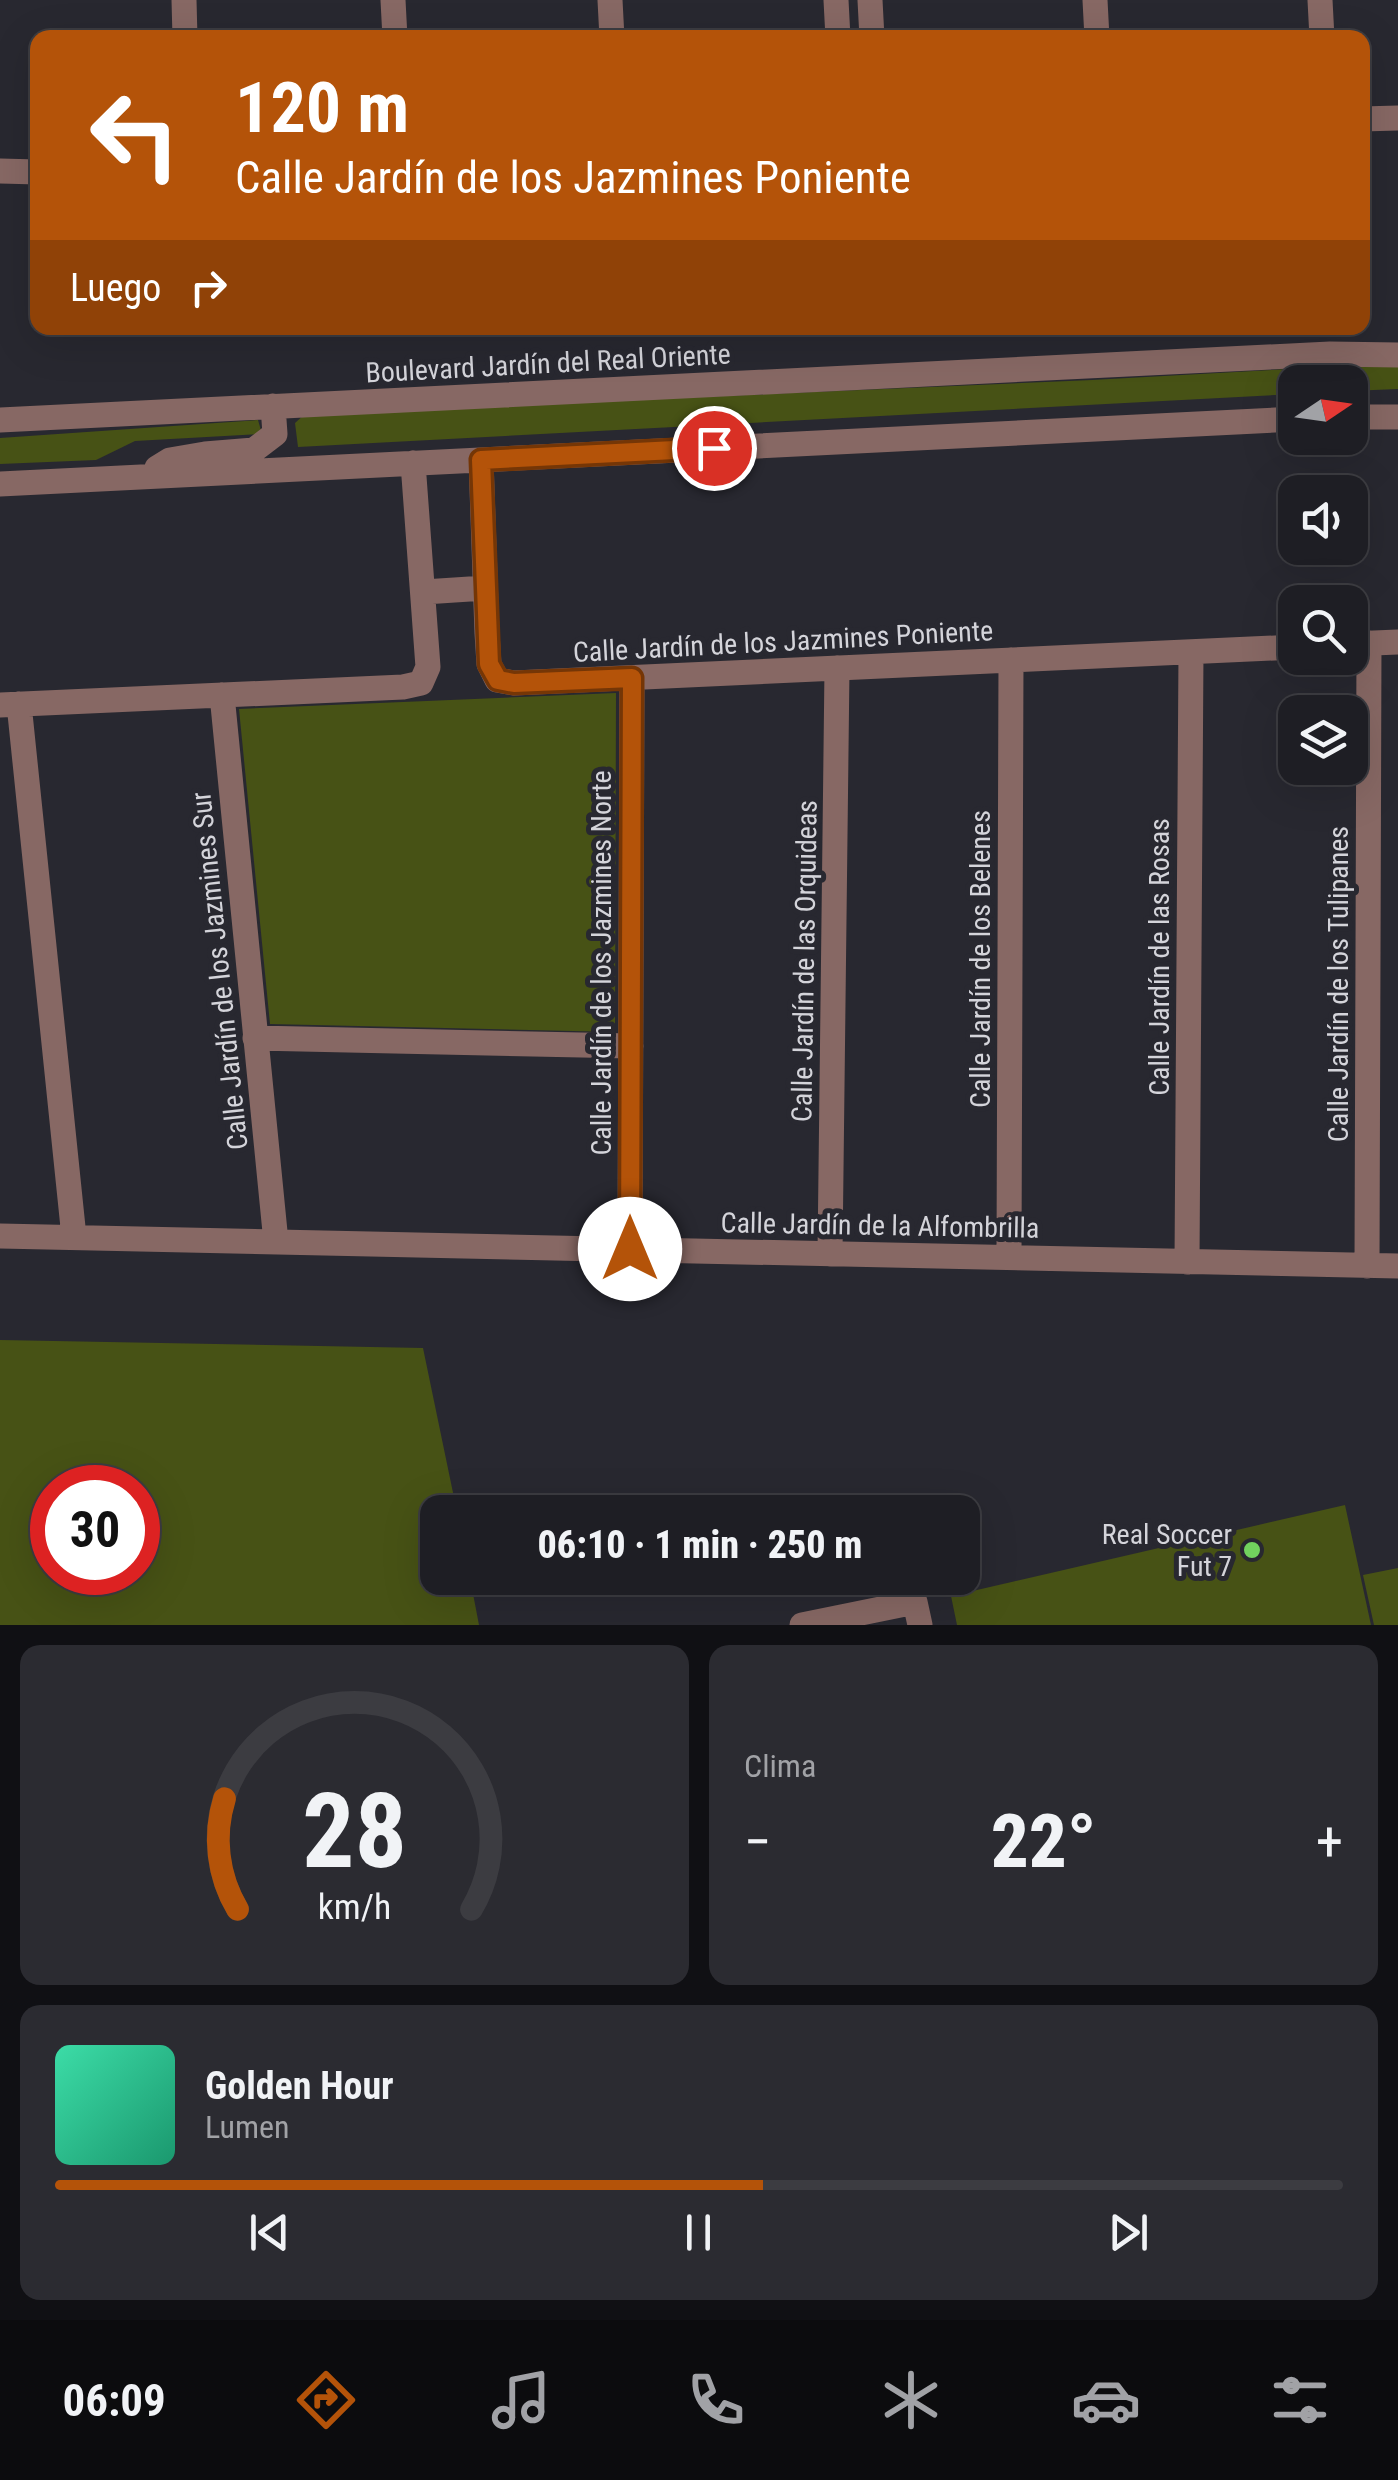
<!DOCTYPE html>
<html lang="es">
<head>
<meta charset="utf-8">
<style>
  :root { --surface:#1e1e24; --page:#2b2b31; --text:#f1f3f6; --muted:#a1a2a6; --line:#3c3c41; --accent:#b45309 }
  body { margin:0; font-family:"Roboto Condensed",sans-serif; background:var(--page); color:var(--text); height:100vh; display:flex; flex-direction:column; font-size:38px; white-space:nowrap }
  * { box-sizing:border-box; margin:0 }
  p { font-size:32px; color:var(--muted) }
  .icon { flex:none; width:55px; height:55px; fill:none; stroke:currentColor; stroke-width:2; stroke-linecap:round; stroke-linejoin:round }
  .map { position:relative; height:1625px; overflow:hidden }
  .sheet { display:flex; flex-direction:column; gap:20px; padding:20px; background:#101014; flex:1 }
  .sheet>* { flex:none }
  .banner { position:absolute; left:30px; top:30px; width:1340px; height:305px; border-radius:20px; box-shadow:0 10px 40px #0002,0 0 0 2px var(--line); background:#b45309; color:#fff; overflow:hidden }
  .needle { width:65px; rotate:77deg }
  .buttons { position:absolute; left:1278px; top:365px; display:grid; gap:20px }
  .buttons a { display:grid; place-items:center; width:90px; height:90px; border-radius:20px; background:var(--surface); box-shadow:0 10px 40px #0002,0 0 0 2px var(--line); font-size:50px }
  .speed { position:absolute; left:30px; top:1465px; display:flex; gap:20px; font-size:50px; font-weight:700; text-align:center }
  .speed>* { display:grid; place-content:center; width:130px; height:130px; border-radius:50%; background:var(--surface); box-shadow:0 10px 40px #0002,0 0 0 2px var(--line); line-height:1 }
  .speed .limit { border:15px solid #d22; background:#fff; color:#111 }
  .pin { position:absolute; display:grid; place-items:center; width:85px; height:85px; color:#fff; margin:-42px; border:5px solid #fff; border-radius:50%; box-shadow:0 2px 10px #0007 }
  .me { position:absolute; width:110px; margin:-55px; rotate:0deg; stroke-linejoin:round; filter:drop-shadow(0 0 8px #0008) }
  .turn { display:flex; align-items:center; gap:35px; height:210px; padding:0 40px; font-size:45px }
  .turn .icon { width:130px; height:130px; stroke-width:2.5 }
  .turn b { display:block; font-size:70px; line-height:85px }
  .then { display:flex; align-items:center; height:95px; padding:0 40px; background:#0003; gap:20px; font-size:38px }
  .big { font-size:75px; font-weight:800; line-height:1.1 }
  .sheet .card { flex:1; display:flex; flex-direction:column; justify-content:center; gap:15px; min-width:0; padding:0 35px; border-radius:20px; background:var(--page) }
  .sheet .dial { align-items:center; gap:0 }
  .dial svg { height:260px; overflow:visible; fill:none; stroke:var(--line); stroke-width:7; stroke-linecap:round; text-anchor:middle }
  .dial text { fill:var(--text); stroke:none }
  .song { display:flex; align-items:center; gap:30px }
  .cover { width:120px; height:120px; border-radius:15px; background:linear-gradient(135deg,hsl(160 70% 55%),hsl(160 70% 35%)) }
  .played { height:10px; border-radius:5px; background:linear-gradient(90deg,var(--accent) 55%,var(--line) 55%) }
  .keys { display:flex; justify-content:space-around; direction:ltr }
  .heat { display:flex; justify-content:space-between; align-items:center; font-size:55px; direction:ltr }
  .sheet .tiles { flex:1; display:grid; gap:20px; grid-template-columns:1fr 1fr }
  .card:last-child { grid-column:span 2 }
  .trip { position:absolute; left:420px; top:1495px; width:560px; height:100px; border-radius:20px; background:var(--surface); box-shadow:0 10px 40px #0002,0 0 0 2px var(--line); font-weight:800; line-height:100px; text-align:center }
  .dock { display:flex; height:160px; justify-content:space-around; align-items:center; background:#0c0c0e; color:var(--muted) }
  .dock .icon { width:70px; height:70px }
  .dock .current { color:var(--accent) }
  .dock b { font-size:45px; color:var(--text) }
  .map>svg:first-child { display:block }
</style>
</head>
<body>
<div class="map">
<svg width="1398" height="1625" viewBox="0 0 1398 1625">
  <rect width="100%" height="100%" fill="#282830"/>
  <path fill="#475215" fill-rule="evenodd" d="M1398 363V389L1350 391V382H1295V394L298 447 295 423 305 414 1092 380Z
    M258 420 262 434 135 441 96 460 0 464V438Z
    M616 693 615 1032 270 1024 239 709Z
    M0 1340 423 1348 457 1512H438V1578H470L479 1625H0ZM52 1488H138V1572H52Z
    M1345 1505 1371 1625H957L951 1596Z
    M1398 1568V1625H1374L1363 1575Z"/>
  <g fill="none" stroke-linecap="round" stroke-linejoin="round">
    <path stroke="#876864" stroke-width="25" d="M184 0 185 38
      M393 0 395 38
      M610 0 612 38
      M836 0 838 38
      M870 0 872 38
      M1095 0 1097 38
      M1320 0 1322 38
      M1362 119 1398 118
      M0 171 38 172
      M1350 417H1398
      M0 420 1330 354 1398 355
      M481 460 487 633 489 664 497 680 514 683 1295 647
      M157 468 170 460 205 454 254 450 275 434 273 406
      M0 484 1295 419
      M424 592 485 588
      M1350 644 1398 642
      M222 695 276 1242
      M19 704 74 1237
      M0 705 403 687 421 683 428 667 413 463
      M255 1038 631 1046
      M0 1236 1398 1266
      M630 1249 632 678
      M830 1254 837 668
      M1009 1257 1011 660
      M1187 1262 1191 652
      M1367 1266 1369 643
      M802 1625 915 1602 920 1625"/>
  </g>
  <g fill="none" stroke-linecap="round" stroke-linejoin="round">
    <defs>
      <path id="route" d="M630 1249 632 678 514 683 498 680 489 664 481 460 714 448"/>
    </defs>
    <use href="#route" stroke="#753606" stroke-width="25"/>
    <use href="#route" stroke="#b45309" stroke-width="18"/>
  </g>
  <circle fill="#71d35e" stroke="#282830" stroke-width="4" cx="1252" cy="1550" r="10"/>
  <g text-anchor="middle" stroke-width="10" stroke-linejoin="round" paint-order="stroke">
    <g font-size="28" fill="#d4d4da" stroke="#282830">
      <text transform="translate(548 363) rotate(-3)" y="10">Boulevard Jardín del Real Oriente</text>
      <text transform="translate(783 641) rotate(-3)" y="10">Calle Jardín de los Jazmines Poniente</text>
      <text transform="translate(1159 957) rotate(-90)" y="10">Calle Jardín de las Rosas</text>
      <text transform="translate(980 959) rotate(-90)" y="10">Calle Jardín de los Belenes</text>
      <text transform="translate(804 961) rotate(-89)" y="10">Calle Jardín de las Orquideas</text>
      <text transform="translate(601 963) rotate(-90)" y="10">Calle Jardín de los Jazmines Norte</text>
      <text transform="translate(219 971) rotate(-96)" y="10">Calle Jardín de los Jazmines Sur</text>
      <text transform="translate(1338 984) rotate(-90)" y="10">Calle Jardín de los Tulipanes</text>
      <text transform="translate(880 1225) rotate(1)" y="10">Calle Jardín de la Alfombrilla</text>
    </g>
    <g font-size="28" fill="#d4d4da" stroke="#282830" text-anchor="end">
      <text x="1232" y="1544">Real Soccer<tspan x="1232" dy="32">Fut 7</tspan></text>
    </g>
  </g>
</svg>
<div class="buttons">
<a><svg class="needle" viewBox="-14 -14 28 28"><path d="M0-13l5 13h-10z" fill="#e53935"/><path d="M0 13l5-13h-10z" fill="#a1a2a6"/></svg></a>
<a><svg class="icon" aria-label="sound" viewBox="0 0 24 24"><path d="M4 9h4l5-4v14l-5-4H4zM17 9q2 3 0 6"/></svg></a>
<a><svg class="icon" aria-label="search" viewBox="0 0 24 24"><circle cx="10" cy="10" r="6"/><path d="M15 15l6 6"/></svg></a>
<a><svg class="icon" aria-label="layers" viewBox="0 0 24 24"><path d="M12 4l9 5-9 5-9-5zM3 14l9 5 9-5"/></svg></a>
</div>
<div class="speed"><div class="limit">30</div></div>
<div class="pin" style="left:714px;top:448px;background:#d93025"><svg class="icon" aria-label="arrive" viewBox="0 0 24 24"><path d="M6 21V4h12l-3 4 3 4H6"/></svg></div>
<svg class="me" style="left:630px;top:1249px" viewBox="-20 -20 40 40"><circle r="19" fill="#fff"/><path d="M0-13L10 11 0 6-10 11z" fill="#b45309"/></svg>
<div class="trip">06:10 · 1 min · 250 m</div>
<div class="banner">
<div class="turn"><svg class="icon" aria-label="left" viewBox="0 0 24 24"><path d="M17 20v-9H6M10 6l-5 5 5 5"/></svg><div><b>120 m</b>Calle Jardín de los Jazmines Poniente</div></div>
<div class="then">Luego<svg class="icon" aria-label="right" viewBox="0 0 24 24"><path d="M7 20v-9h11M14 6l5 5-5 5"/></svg></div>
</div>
</div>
<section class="sheet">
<div class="tiles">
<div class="card dial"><svg viewBox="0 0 100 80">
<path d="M14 69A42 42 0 1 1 86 69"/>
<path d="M14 69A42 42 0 0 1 10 35" stroke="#b45309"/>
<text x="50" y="56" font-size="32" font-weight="700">28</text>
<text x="50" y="72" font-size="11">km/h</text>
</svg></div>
<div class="card"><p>Clima</p>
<div class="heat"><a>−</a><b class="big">22°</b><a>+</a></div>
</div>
<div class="card">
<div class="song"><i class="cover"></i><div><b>Golden Hour</b><p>Lumen</p></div></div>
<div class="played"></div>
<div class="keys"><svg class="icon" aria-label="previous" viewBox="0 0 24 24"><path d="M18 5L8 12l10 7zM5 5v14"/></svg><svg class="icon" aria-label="pause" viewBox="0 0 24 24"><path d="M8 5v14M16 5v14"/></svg><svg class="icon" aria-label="next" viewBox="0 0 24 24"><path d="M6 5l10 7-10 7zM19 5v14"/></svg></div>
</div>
</div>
</section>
<nav class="dock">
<b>06:09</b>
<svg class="icon current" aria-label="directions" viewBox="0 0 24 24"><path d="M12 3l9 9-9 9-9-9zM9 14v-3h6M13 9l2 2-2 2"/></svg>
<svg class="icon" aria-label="music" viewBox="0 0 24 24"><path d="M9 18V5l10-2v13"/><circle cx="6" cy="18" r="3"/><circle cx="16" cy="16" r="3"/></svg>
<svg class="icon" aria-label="phone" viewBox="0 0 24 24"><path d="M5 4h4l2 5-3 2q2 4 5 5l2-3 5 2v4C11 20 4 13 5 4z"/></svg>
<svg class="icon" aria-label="climate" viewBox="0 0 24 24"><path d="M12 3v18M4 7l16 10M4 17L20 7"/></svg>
<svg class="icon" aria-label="car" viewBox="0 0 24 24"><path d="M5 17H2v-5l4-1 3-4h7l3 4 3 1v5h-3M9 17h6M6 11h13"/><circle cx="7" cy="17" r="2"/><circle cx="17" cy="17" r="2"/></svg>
<svg class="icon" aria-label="filters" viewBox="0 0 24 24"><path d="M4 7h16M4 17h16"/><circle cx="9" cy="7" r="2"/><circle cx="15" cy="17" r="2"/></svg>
</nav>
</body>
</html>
